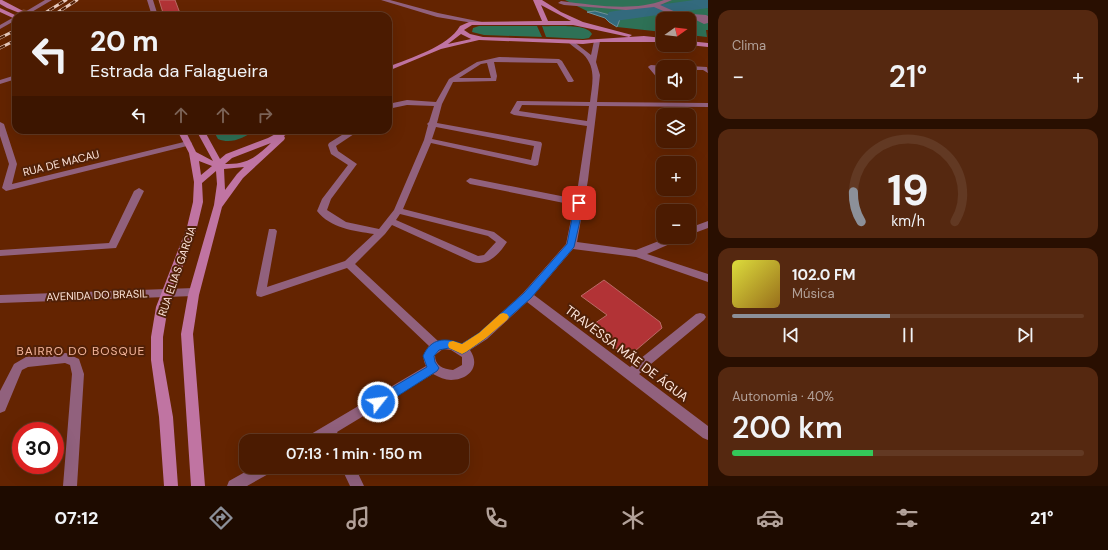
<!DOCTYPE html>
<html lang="pt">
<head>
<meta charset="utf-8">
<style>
  :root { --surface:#4b1b01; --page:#552810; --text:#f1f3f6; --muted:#b2a199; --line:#623923; --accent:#8c9099 }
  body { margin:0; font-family:"DM Sans",sans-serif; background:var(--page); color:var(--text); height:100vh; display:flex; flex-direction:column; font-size:15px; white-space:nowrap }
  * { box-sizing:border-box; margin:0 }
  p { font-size:13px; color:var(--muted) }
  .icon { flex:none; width:22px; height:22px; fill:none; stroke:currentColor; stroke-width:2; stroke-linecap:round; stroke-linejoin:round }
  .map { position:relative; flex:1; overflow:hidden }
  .drawer { display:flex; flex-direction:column; gap:10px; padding:10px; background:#290f01; width:400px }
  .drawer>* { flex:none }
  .banner { position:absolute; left:12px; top:12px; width:380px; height:122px; border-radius:12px; box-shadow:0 4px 16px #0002,0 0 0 1px var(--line); background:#4b1b01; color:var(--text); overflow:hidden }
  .needle { width:26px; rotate:76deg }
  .buttons { position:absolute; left:656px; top:12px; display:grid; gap:8px }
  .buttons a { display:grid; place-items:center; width:40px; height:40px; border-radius:8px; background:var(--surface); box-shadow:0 4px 16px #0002,0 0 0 1px var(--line); font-size:20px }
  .speed { position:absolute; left:12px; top:422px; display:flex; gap:8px; font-size:20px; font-weight:700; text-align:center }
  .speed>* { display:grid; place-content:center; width:52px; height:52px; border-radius:50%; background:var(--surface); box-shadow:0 4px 16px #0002,0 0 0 1px var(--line); line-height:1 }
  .speed .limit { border:6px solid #d22; background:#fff; color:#111 }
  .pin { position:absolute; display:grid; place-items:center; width:34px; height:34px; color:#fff; margin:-17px; border-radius:8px; box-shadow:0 2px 6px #0006 }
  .me { position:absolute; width:44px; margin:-22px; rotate:60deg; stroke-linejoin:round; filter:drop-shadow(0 0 3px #0008) }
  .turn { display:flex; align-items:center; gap:14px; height:84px; padding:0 12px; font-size:18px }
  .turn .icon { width:52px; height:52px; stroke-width:2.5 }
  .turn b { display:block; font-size:28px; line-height:34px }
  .lanes { display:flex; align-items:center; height:38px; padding:0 12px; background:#0003; justify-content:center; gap:20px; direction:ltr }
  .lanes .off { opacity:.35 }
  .big { font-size:30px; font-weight:600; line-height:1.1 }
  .drawer .tile { flex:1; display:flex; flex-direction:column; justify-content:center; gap:6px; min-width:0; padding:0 14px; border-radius:12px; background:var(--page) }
  .drawer .dial { align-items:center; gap:0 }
  .dial svg { height:104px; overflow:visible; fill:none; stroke:var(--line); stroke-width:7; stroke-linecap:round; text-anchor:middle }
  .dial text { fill:var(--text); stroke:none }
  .song { display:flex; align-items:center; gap:12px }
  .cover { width:48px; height:48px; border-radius:6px; background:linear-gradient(135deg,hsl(60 70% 55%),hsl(40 70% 35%)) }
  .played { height:4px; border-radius:2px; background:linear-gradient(90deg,var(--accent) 45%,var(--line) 45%) }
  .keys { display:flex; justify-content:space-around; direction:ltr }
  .heat { display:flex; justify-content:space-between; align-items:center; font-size:22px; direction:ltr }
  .charge { height:6px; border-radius:3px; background:linear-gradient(90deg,#34c759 40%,var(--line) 0) }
  .trip { position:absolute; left:239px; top:434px; width:230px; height:40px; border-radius:12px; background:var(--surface); box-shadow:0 4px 16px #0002,0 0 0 1px var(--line); font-weight:600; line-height:40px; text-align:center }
  .dock { display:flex; height:64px; justify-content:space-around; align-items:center; background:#1e0b00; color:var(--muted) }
  .dock .icon { width:28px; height:28px }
  .dock .selected { color:var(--accent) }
  .dock b { font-size:18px; color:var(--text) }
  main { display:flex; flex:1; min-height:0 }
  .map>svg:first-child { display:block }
</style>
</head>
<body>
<main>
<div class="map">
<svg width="708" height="486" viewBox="0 0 708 486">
  <rect width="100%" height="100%" fill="#642401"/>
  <path fill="#2e7156" d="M565 0H708V30H706L707 37 689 35V19H663V32L617 27 609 22 605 18 593 14Z
    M479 26H537L542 37 484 35 472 32 473 28Z
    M542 26C554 27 586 23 592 34L589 38 583 39 546 37Z
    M213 130H257C244 137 232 145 218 139Z"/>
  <path fill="#336a7d" stroke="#708f99" d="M595 11 617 17 620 19 617 27 609 22 605 18 587 12Z"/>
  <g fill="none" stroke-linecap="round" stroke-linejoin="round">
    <path fill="#336a7d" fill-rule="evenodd" d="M694 0H708V8L615 21 609 20 607 16 609 12 615 11Z"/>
  </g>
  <path fill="#b23336" stroke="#ba6a66" d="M159 0H175L181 16H164Z
    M604 280 660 322 662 328 635 351 627 353 618 350 588 328 607 315 581 296Z"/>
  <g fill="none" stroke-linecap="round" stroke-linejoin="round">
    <path stroke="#7b4122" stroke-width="6" stroke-dasharray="6 3" stroke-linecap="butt" d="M22 12 36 16"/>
    <path fill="#91617d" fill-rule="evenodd" d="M45 0H52L25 16H18Z
      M147 0H153L158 16H152Z
      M381 0H390L438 13 482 22 479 24 437 17Z
      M664 0H672L660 5 678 13 706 15 708 16V23L704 24 694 19 675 16 654 7 626 10 564 5 558 3 561 1C594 5 633 12 664 0Z
      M16 16V20L0 29V25Z
      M597 39 600 41 596 62 600 75 597 102 708 103V107L597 106 588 180 577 242 636 250 669 237H683L681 239 647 254 708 274V282L636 257 573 249 534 295 630 367 696 314 700 313 704 314 706 317 704 320 639 374 708 426V440L703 438 527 302 487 339 470 350C481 366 469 380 451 380 445 380 439 377 433 374L337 432 342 441H328L326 439 323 441H304L306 437 426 366C422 358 423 353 429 346L347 268 261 297 257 296 256 293 269 229H275L277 231 267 287 345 261 374 234C354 231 330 228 317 211L322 199 348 165 331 154 328 145 329 143 350 130H360L336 146 338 151 357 164 331 199 327 210 346 222 379 229 394 210 424 140 428 125 427 124 429 122 434 106 407 105 388 109V104L407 100 436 102 449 79 477 62 499 57 559 59 562 61 574 81 572 82H568L557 63 494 62 497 76 496 81 453 82 442 104 437 123 541 142 542 144 538 165 535 166 431 143 403 209 494 232 507 242C500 253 488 267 473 262L392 225 385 234 355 264 438 341 449 340 461 344 479 333 523 293 566 244 574 205 470 184 466 181 470 178 576 199 587 126 514 115 510 113 517 101H520L590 102C592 84 597 68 583 54 578 50 572 46 568 42L573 41 591 55 594 41ZM487 63 491 78H459L481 64ZM522 105 589 106 587 121 519 111ZM436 127 534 146 531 160 432 139ZM400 214 488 236 496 242 484 255 478 256 396 220ZM443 349 451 350 462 357V365L453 370C443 369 435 366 435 355Z
      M651 65 665 66 666 67H663V69H656L663 77V81L659 80 648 67 649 66Z
      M689 66 707 67 708 73 703 70H689V67H686Z
      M16 75V79L0 84V80Z
      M0 122 4 124 17 164 12 184 188 141 192 143 191 145 6 191 2 188 9 164 0 136Z
      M139 188 144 191 116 248 0 256V250L109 243 134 191Z
      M708 221V228L689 235V228Z
      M194 288 198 289 199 292 198 295 194 296 0 303V295Z
      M66 353 79 359 84 374 77 486H63L72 374 70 365 65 363 28 367 22 370 5 411 0 413V391L14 364 26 357Z
      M254 467H274L272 472 247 486H227L229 481Z
      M341 467H355L364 486H350Z"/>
    <path fill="#c074a2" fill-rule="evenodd" d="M0 0H2L25 12 22 14 7 8 0 4Z
      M533 0H542L561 12 583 22 632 35 629 37 573 25H472L464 30 470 34 483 37 583 40 644 36 663 38V42H600L583 44 479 40 441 49 388 71V67C410 58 448 47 460 26L469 22 542 21ZM541 5 571 21H548ZM461 34 471 39 448 44Z
      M0 8 15 15 16 16 13 18 0 12Z
      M689 41 708 43V47L689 45Z
      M177 130H185L196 152 213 161 196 130H204L220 159 226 154 268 138 283 130H293L284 136 285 138 284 140 243 178 222 207 199 295 193 334 205 486H191L181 334 188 295 214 205 217 184 216 171 202 183 203 202 197 227 168 307 163 337V360L173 417 178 486H164L159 417 151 360V337L156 307 187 227 193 202 194 182 189 153ZM271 143C256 157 247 165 225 164L232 158ZM199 161 212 166 201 175ZM244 167 237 174 225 190 224 169Z"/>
    <defs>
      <path id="rail" d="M40 16 66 0
        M52 16 77 0
        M0 38 16 30
        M0 48 16 40"/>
    </defs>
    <use href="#rail" stroke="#eaccbf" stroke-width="3"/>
    <use href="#rail" stroke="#512007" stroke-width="2" stroke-dasharray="5.5" stroke-linecap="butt"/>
  </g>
  <path fill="#1a73e8" stroke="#114b97" d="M579 200 584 203 574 247 531 298 486 338 466 352 462 354 449 348 439 350 434 356 435 362 439 368 437 371 382 406 378 407 373 406 372 402 373 399 427 367 423 356C431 338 445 337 462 344L479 333 524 293 567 244 575 203Z"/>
  <path fill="#f59e0b" d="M503 313 507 314 509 317 507 320 486 338 466 352 462 354 449 348 448 345 449 342 453 341 462 344 479 333 500 314Z"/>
  <g text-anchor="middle" stroke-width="4" stroke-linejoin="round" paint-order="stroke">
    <g font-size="11" fill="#fde4da" stroke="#512007">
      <text transform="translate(61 163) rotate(-14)" y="4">RUA DE MACAU</text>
      <text transform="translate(177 271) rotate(-71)" y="4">RUA ELIAS GARCIA</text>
      <text transform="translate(97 295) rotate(-2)" y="4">AVENIDA DO BRASIL</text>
    </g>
    <g font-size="12" letter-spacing="1" fill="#f5b69c" stroke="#512007">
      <text x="81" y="355">BAIRRO DO BOSQUE</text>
    </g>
    <g font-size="13" fill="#fde4da" stroke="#512007">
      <text transform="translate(627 353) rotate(37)" y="5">TRAVESSA MÃE DE ÁGUA</text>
    </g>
  </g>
</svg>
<div class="buttons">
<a><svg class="needle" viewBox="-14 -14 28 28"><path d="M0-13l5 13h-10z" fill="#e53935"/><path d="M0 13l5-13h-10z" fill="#b2a199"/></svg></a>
<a><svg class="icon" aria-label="sound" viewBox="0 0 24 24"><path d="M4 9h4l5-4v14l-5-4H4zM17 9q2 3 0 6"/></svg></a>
<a><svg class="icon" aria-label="layers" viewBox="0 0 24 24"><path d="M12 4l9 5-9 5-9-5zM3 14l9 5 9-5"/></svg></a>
<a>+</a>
<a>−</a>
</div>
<div class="speed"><div class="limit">30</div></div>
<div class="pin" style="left:579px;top:203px;background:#d93025"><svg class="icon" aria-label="arrive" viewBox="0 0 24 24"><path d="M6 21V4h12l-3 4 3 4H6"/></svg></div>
<svg class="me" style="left:378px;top:402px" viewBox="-20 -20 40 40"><circle r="17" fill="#1a73e8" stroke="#fff" stroke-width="3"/><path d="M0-11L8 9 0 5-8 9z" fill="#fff"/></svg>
<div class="trip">07:13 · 1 min · 150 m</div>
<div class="banner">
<div class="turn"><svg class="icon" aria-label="left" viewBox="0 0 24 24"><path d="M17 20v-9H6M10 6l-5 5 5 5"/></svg><div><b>20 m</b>Estrada da Falagueira</div></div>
<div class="lanes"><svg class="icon" aria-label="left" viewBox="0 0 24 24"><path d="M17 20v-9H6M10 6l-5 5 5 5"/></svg><svg class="icon off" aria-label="ahead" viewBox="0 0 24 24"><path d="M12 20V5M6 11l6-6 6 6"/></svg><svg class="icon off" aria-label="ahead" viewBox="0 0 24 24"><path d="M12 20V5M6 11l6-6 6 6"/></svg><svg class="icon off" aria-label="right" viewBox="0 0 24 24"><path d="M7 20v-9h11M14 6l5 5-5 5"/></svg></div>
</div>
</div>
<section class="drawer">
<div class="tile"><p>Clima</p>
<div class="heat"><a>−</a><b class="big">21°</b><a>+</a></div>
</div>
<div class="tile dial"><svg viewBox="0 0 100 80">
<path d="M14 69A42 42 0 1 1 86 69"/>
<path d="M14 69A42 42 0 0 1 8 46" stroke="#8c9099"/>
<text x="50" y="56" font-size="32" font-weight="700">19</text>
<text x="50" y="72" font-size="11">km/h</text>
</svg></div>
<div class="tile">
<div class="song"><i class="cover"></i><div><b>102.0 FM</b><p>Música</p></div></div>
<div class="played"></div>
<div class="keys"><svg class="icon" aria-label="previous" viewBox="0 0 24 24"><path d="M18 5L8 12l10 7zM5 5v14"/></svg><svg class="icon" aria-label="pause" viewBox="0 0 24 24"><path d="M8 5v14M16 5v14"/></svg><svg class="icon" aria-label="next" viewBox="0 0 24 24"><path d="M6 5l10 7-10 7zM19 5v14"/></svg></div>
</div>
<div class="tile"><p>Autonomia · 40%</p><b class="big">200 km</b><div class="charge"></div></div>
</section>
</main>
<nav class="dock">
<b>07:12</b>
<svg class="icon selected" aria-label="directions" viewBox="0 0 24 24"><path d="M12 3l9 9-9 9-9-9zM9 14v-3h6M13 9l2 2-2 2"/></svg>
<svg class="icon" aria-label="music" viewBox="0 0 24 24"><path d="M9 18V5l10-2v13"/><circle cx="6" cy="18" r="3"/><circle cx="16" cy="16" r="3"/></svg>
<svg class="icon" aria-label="phone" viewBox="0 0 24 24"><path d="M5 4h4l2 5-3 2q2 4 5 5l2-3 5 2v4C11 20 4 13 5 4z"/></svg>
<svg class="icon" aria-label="climate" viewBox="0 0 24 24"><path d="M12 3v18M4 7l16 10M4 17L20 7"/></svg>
<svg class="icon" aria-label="car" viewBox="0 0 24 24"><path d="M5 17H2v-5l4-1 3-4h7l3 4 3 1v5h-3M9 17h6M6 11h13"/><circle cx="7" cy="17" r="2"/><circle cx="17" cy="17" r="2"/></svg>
<svg class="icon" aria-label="filters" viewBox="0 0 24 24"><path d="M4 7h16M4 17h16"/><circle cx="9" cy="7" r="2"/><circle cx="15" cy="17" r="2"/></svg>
<b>21°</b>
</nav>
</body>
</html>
